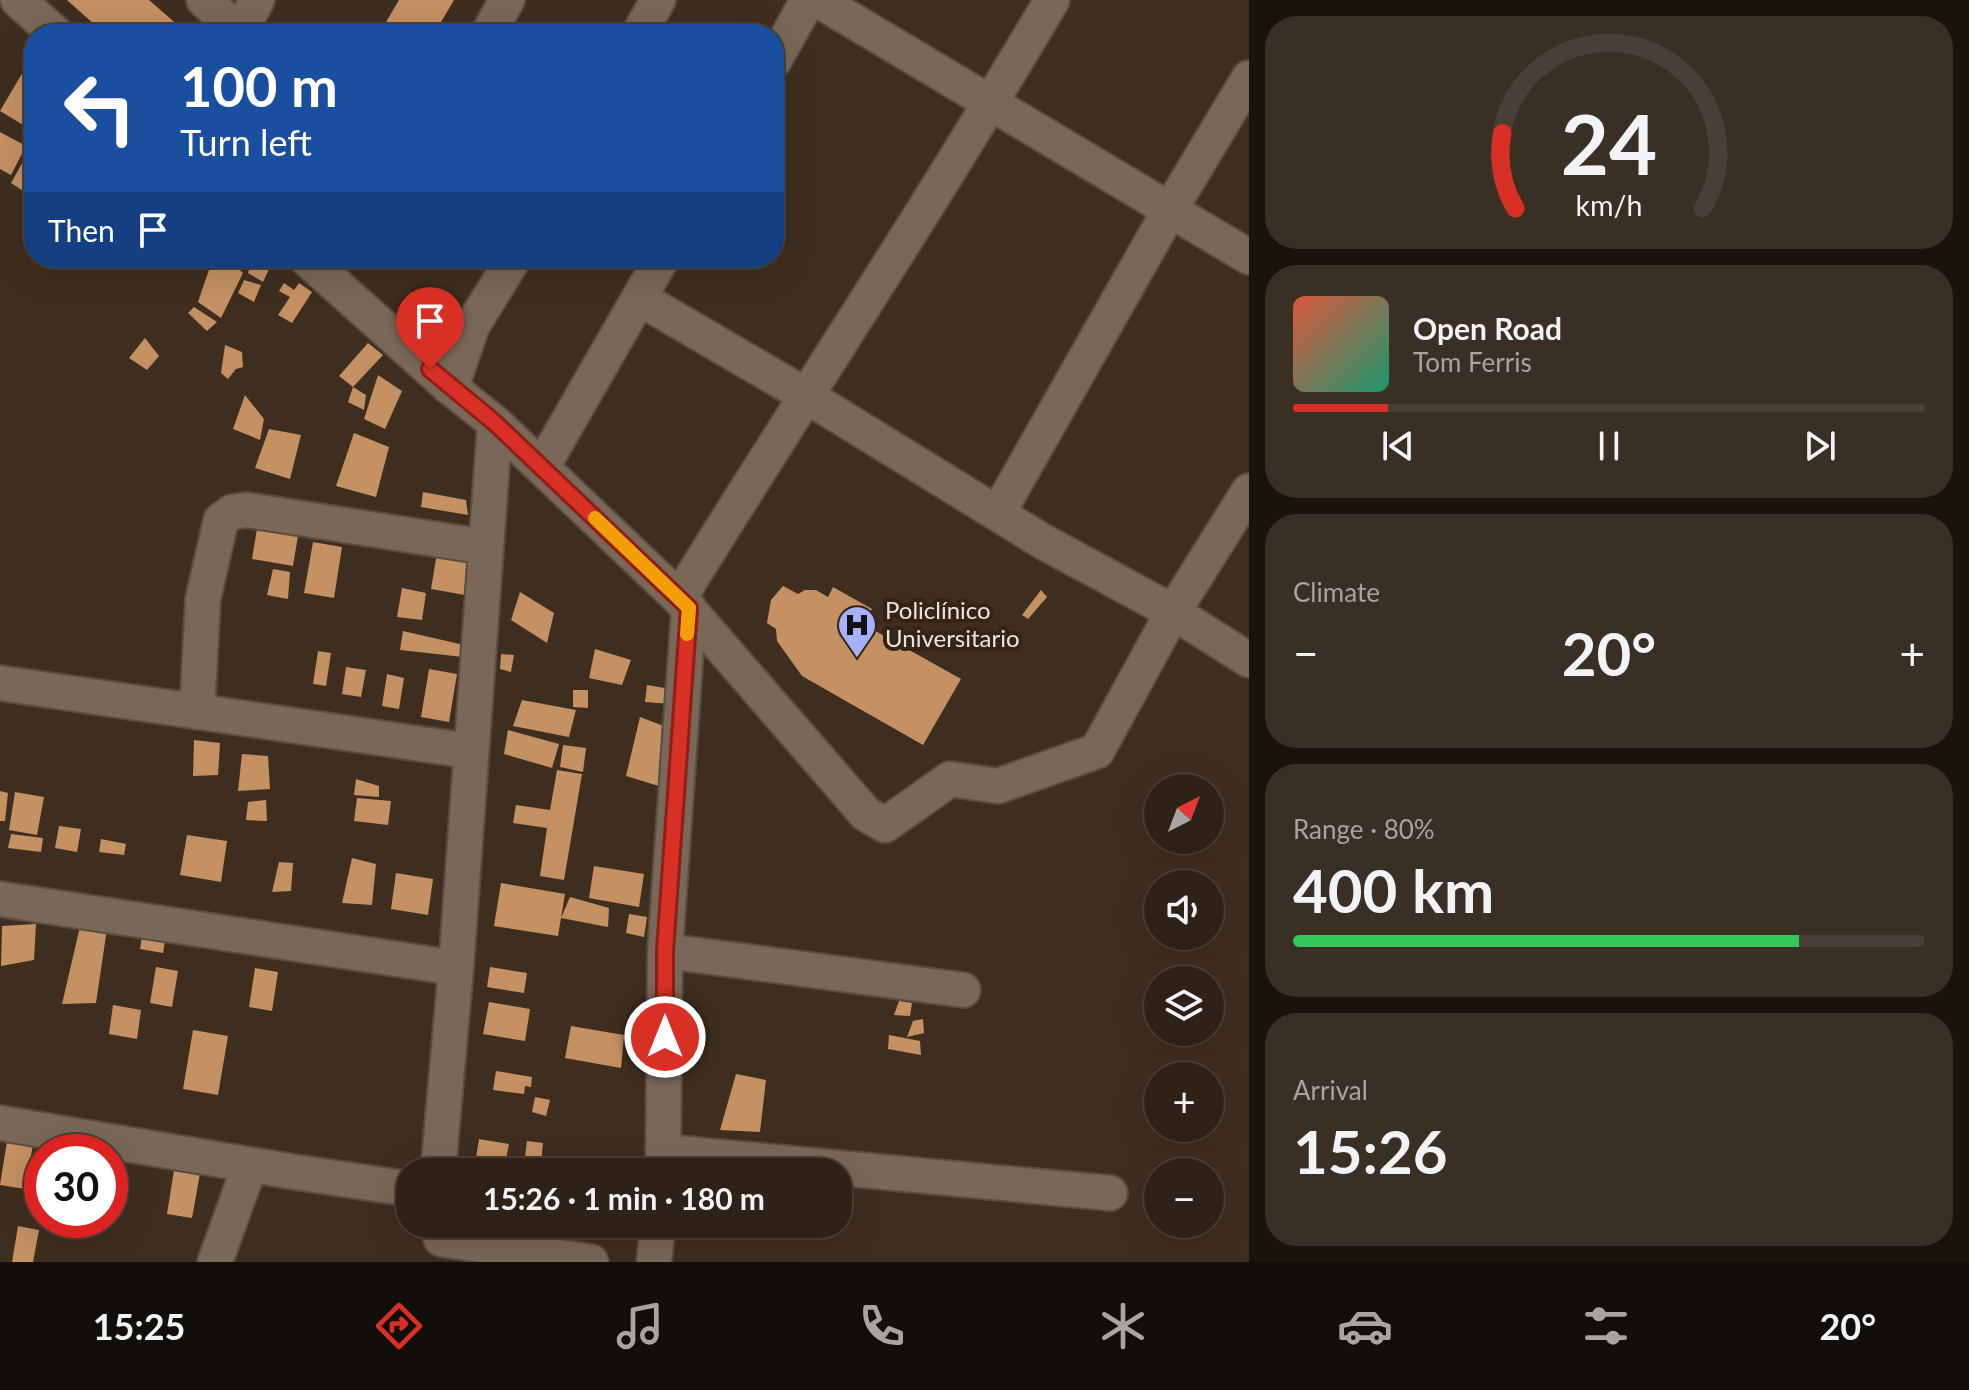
<!DOCTYPE html>
<html lang="en">
<head>
<meta charset="utf-8">
<style>
  :root { --surface:#2e2218; --page:#3a2f25; --text:#f1f3f6; --muted:#a7a4a2; --line:#493f37; --accent:#d93025 }
  body { margin:0; font-family:Lato,sans-serif; background:var(--page); color:var(--text); height:100vh; display:flex; flex-direction:column; font-size:30px; white-space:nowrap }
  * { box-sizing:border-box; margin:0 }
  p { font-size:26px; color:var(--muted) }
  .icon { flex:none; width:44px; height:44px; fill:none; stroke:currentColor; stroke-width:2; stroke-linecap:round; stroke-linejoin:round }
  .map { position:relative; flex:1; overflow:hidden }
  .panel { display:flex; flex-direction:column; gap:16px; padding:16px; background:#19130d; width:720px }
  .panel>* { flex:none }
  .banner { position:absolute; left:24px; top:24px; width:760px; height:244px; border-radius:32px; box-shadow:0 8px 32px #0002,0 0 0 2px var(--line); background:#1a4fa0; color:#fff; overflow:hidden }
  .needle { width:52px; rotate:42deg }
  .controls { position:absolute; left:1144px; top:774px; display:grid; gap:16px }
  .controls a { display:grid; place-items:center; width:80px; height:80px; border-radius:50%; background:var(--surface); box-shadow:0 8px 32px #0002,0 0 0 2px var(--line); font-size:40px }
  .speed { position:absolute; left:24px; top:1134px; display:flex; gap:16px; font-size:40px; font-weight:700; text-align:center }
  .speed>* { display:grid; place-content:center; width:104px; height:104px; border-radius:50%; background:var(--surface); box-shadow:0 8px 32px #0002,0 0 0 2px var(--line); line-height:1 }
  .speed .limit { border:12px solid #d22; background:#fff; color:#111 }
  .pin { position:absolute; display:grid; place-items:center; width:68px; height:68px; color:#fff; margin:-82px -34px; border-radius:50% 50% 50% 0; rotate:-45deg; box-shadow:0 0 8px #0007 }
  .pin .icon { rotate:45deg }
  .me { position:absolute; width:88px; margin:-44px; rotate:0deg; stroke-linejoin:round; filter:drop-shadow(0 0 6px #0008) }
  .turn { display:flex; align-items:center; gap:28px; height:168px; padding:0 24px; font-size:36px }
  .turn .icon { width:104px; height:104px; stroke-width:2.5 }
  .turn b { display:block; font-size:56px; line-height:68px }
  .then { display:flex; align-items:center; height:76px; padding:0 24px; background:#0003; gap:16px; font-size:30px }
  .big { font-size:60px; font-weight:700; line-height:1.1 }
  .panel .tile { flex:1; display:flex; flex-direction:column; justify-content:center; gap:12px; min-width:0; padding:0 28px; border-radius:32px; background:var(--page) }
  .panel .dial { align-items:center; gap:0 }
  .dial svg { height:208px; overflow:visible; fill:none; stroke:var(--line); stroke-width:7; stroke-linecap:round; text-anchor:middle }
  .dial text { fill:var(--text); stroke:none }
  .song { display:flex; align-items:center; gap:24px }
  .cover { width:96px; height:96px; border-radius:12px; background:linear-gradient(135deg,hsl(10 70% 55%),hsl(160 70% 35%)) }
  .played { height:8px; border-radius:4px; background:linear-gradient(90deg,var(--accent) 15%,var(--line) 15%) }
  .keys { display:flex; justify-content:space-around; direction:ltr }
  .heat { display:flex; justify-content:space-between; align-items:center; font-size:44px; direction:ltr }
  .charge { height:12px; border-radius:6px; background:linear-gradient(90deg,#34c759 80%,var(--line) 0) }
  .trip { position:absolute; left:396px; top:1158px; width:456px; height:80px; border-radius:32px; background:var(--surface); box-shadow:0 8px 32px #0002,0 0 0 2px var(--line); font-weight:700; line-height:80px; text-align:center }
  .menu { display:flex; height:128px; justify-content:space-around; align-items:center; background:#120e0a; color:var(--muted) }
  .menu .icon { width:56px; height:56px }
  .menu .on { color:var(--accent) }
  .menu b { font-size:36px; color:var(--text) }
  main { display:flex; flex:1; min-height:0 }
  .map>svg:first-child { display:block }
</style>
</head>
<body>
<main>
<div class="map">
<svg width="1249" height="1262" viewBox="0 0 1249 1262">
  <rect width="100%" height="100%" fill="#3e2e20"/>
  <path fill="#c59062" d="M67 0H149L188 34H105Z
    M399 0H454L434 34H379Z
    M30 60 34 63 33 131 0 111Z
    M0 132 26 146 11 175 0 169Z
    M25 158 34 163V198L11 183Z
    M213 258H227L243 273 221 318 198 302Z
    M253 258H261L272 263 263 282 248 273Z
    M244 280 261 285 254 302 238 293Z
    M284 283 294 290 299 283 312 292 292 323 278 315 290 297 279 291Z
    M194 307 217 322 207 331 188 313Z
    M145 338 159 356 147 370 129 358Z
    M368 343 383 355 353 387 339 376Z
    M225 345 242 352 243 367 236 369 228 379 221 373Z
    M378 375 402 391 385 429 364 419Z
    M353 387 366 395 364 410 348 402Z
    M245 395 264 419 260 440 233 429Z
    M269 429 301 435 290 479 255 468Z
    M354 433 389 447 376 497 336 486Z
    M423 492 466 500 468 515 421 507Z
    M257 529 298 536 293 566 252 559Z
    M313 542 342 547 334 598 304 593Z
    M437 553 471 559 465 595 431 589Z
    M273 569 290 572 288 599 267 595Z
    M783 586 798 594 805 590H816L828 597 833 587 872 609 863 624 961 679 923 745 802 676 777 641 776 629 767 623 771 600Z
    M402 588 426 593 422 620 397 617Z
    M1041 590 1047 597 1028 619 1022 615Z
    M520 592 554 613 547 643 511 620Z
    M403 631 464 645 463 657 400 650Z
    M595 649 631 660 622 685 589 678Z
    M318 651 331 653 326 686 313 684Z
    M501 654 514 655 511 672 500 669Z
    M346 667 366 670 361 697 342 694Z
    M429 669 457 674 449 722 421 717Z
    M387 674 404 678 399 709 382 706Z
    M647 685 670 689 671 704 645 702Z
    M573 690H588V708L573 707Z
    M522 700 576 710 569 737 513 726Z
    M640 717 669 728 662 787 626 776Z
    M508 730 559 744 552 768 504 754Z
    M194 740 220 743 218 775 193 776Z
    M563 745 586 748 583 772 560 767Z
    M242 754 268 756 270 789 238 791Z
    M557 770 582 774 564 880 540 876 547 828 513 823 516 805 550 810Z
    M356 779 379 786V797L354 795Z
    M0 791 8 793 5 821H0Z
    M15 792 44 797 37 835 9 830Z
    M357 798 391 801 388 825 354 821Z
    M266 800 267 821 246 820 248 802Z
    M59 826 81 829 77 852 55 848Z
    M11 834 43 838 41 852 8 848Z
    M187 835 227 841 221 882 180 875Z
    M101 839 126 844 124 855 99 852Z
    M352 858 376 864 372 905 342 903Z
    M279 862 293 863 291 891 272 892Z
    M594 866 644 874 639 907 589 898Z
    M396 873 433 879 428 915 391 909Z
    M501 883 565 894 558 936 494 926Z
    M570 897 609 908 608 927 561 918Z
    M629 914 647 917 644 937 626 933Z
    M82 918 108 922 96 1003 62 1004Z
    M36 924 34 960 1 966 2 926Z
    M142 937 165 941 163 953 140 949Z
    M156 967 178 971 172 1007 150 1003Z
    M490 967 527 973 524 993 487 987Z
    M255 968 278 972 272 1011 249 1007Z
    M899 1001 912 1003 910 1016 894 1015Z
    M489 1002 530 1009 525 1041 483 1034Z
    M113 1005 141 1010 137 1039 109 1034Z
    M923 1019 924 1033 907 1037 913 1021Z
    M571 1026 624 1035 621 1068 565 1058Z
    M193 1030 228 1036 218 1095 183 1089Z
    M889 1035 920 1041 921 1055 888 1049Z
    M496 1071 532 1077 531 1087 525 1086 524 1094 493 1090Z
    M736 1074 766 1080 760 1132 720 1130Z
    M535 1097 550 1100 546 1116 532 1112Z
    M8 1135 34 1139 25 1189 0 1185Z
    M479 1139 509 1144 504 1169 475 1164Z
    M527 1141 543 1143 540 1172H523Z
    M553 1161 584 1166 583 1172H551Z
    M175 1164 201 1168 192 1218 167 1214Z
    M18 1226 39 1230 33 1262H12Z"/>
  <g fill="none" stroke-linecap="round" stroke-linejoin="round">
    <defs>
      <path id="minor" d="M18 0 56 34
        M204 0 242 34
        M818 0 1249 257
        M240 32 257 0
        M488 34 507 0
        M639 34 658 0
        M774 61 808 0
        M306 258 451 388 495 423 679 598 866 814 885 825 950 779 998 786 1097 751 1173 612 1249 491
        M639 298 805 395 1042 541 1173 612 1249 660
        M451 388 472 326 514 258
        M542 467 662 258
        M998 513 1171 208 1249 78
        M679 598C803 398 933 202 1052 0
        M0 683 470 751
        M197 712 203 599 221 520 232 512 247 510 486 547
        M0 899 456 968
        M665 951 963 990
        M0 1123 288 1171 410 1189
        M665 1152 1110 1193
        M438 1172 456 968 495 423
        M663 1172 665 951 689 608
        M441 1239 591 1262
        M215 1262 250 1165
        M654 1262 658 1224"/>
    </defs>
    <use href="#minor" stroke="#594c40" stroke-width="38"/>
    <use href="#minor" stroke="#796758" stroke-width="34"/>
  </g>
  <g fill="none" stroke-linecap="round" stroke-linejoin="round">
    <defs>
      <path id="route" d="M430 369 495 423 689 608 665 951V1037"/>
    </defs>
    <use href="#route" stroke="#8d1f18" stroke-width="20"/>
    <use href="#route" stroke="#d93025" stroke-width="14"/>
    <path stroke="#f59e0b" stroke-width="14" d="M595 518 689 608 687 634"/>
  </g>
  <defs>
    <symbol id="hospital-pin" viewBox="-11 -11 22 30"><path d="M0 17L-7.5 6A9.5 9.5 0 1 1 7.5 6Z" fill="#a6b1fc" stroke="#332417"/><path d="M-5-5h3v3.5h4V-5h3V5h-3V1.5h-4V5h-3Z" fill="#111"/></symbol>
  </defs>
  <g fill-rule="evenodd">
    <use href="#hospital-pin" x="835" y="603" width="44" height="60"/>
  </g>
  <g text-anchor="middle" stroke-width="8" stroke-linejoin="round" paint-order="stroke">
    <g font-size="24" fill="#eee4db" stroke="#332417" text-anchor="start">
      <text x="885" y="619">Policlínico<tspan x="885" dy="28">Universitario</tspan></text>
    </g>
  </g>
</svg>
<div class="controls">
<a><svg class="needle" viewBox="-14 -14 28 28"><path d="M0-13l5 13h-10z" fill="#e53935"/><path d="M0 13l5-13h-10z" fill="#a7a4a2"/></svg></a>
<a><svg class="icon" aria-label="sound" viewBox="0 0 24 24"><path d="M4 9h4l5-4v14l-5-4H4zM17 9q2 3 0 6"/></svg></a>
<a><svg class="icon" aria-label="layers" viewBox="0 0 24 24"><path d="M12 4l9 5-9 5-9-5zM3 14l9 5 9-5"/></svg></a>
<a>+</a>
<a>−</a>
</div>
<div class="speed"><div class="limit">30</div></div>
<div class="pin" style="left:430px;top:369px;background:#d93025"><svg class="icon" aria-label="arrive" viewBox="0 0 24 24"><path d="M6 21V4h12l-3 4 3 4H6"/></svg></div>
<svg class="me" style="left:665px;top:1037px" viewBox="-20 -20 40 40"><circle r="17" fill="#d93025" stroke="#fff" stroke-width="3"/><path d="M0-11L8 9 0 5-8 9z" fill="#fff"/></svg>
<div class="trip">15:26 · 1 min · 180 m</div>
<div class="banner">
<div class="turn"><svg class="icon" aria-label="left" viewBox="0 0 24 24"><path d="M17 20v-9H6M10 6l-5 5 5 5"/></svg><div><b>100 m</b>Turn left</div></div>
<div class="then">Then<svg class="icon" aria-label="arrive" viewBox="0 0 24 24"><path d="M6 21V4h12l-3 4 3 4H6"/></svg></div>
</div>
</div>
<section class="panel">
<div class="tile dial"><svg viewBox="0 0 100 80">
<path d="M14 69A42 42 0 1 1 86 69"/>
<path d="M14 69A42 42 0 0 1 9 40" stroke="#d93025"/>
<text x="50" y="56" font-size="32" font-weight="700">24</text>
<text x="50" y="72" font-size="11">km/h</text>
</svg></div>
<div class="tile">
<div class="song"><i class="cover"></i><div><b>Open Road</b><p>Tom Ferris</p></div></div>
<div class="played"></div>
<div class="keys"><svg class="icon" aria-label="previous" viewBox="0 0 24 24"><path d="M18 5L8 12l10 7zM5 5v14"/></svg><svg class="icon" aria-label="pause" viewBox="0 0 24 24"><path d="M8 5v14M16 5v14"/></svg><svg class="icon" aria-label="next" viewBox="0 0 24 24"><path d="M6 5l10 7-10 7zM19 5v14"/></svg></div>
</div>
<div class="tile"><p>Climate</p>
<div class="heat"><a>−</a><b class="big">20°</b><a>+</a></div>
</div>
<div class="tile"><p>Range · 80%</p><b class="big">400 km</b><div class="charge"></div></div>
<div class="tile"><p>Arrival</p><b class="big">15:26</b></div>
</section>
</main>
<nav class="menu">
<b>15:25</b>
<svg class="icon on" aria-label="directions" viewBox="0 0 24 24"><path d="M12 3l9 9-9 9-9-9zM9 14v-3h6M13 9l2 2-2 2"/></svg>
<svg class="icon" aria-label="music" viewBox="0 0 24 24"><path d="M9 18V5l10-2v13"/><circle cx="6" cy="18" r="3"/><circle cx="16" cy="16" r="3"/></svg>
<svg class="icon" aria-label="phone" viewBox="0 0 24 24"><path d="M5 4h4l2 5-3 2q2 4 5 5l2-3 5 2v4C11 20 4 13 5 4z"/></svg>
<svg class="icon" aria-label="climate" viewBox="0 0 24 24"><path d="M12 3v18M4 7l16 10M4 17L20 7"/></svg>
<svg class="icon" aria-label="car" viewBox="0 0 24 24"><path d="M5 17H2v-5l4-1 3-4h7l3 4 3 1v5h-3M9 17h6M6 11h13"/><circle cx="7" cy="17" r="2"/><circle cx="17" cy="17" r="2"/></svg>
<svg class="icon" aria-label="filters" viewBox="0 0 24 24"><path d="M4 7h16M4 17h16"/><circle cx="9" cy="7" r="2"/><circle cx="15" cy="17" r="2"/></svg>
<b>20°</b>
</nav>
</body>
</html>
